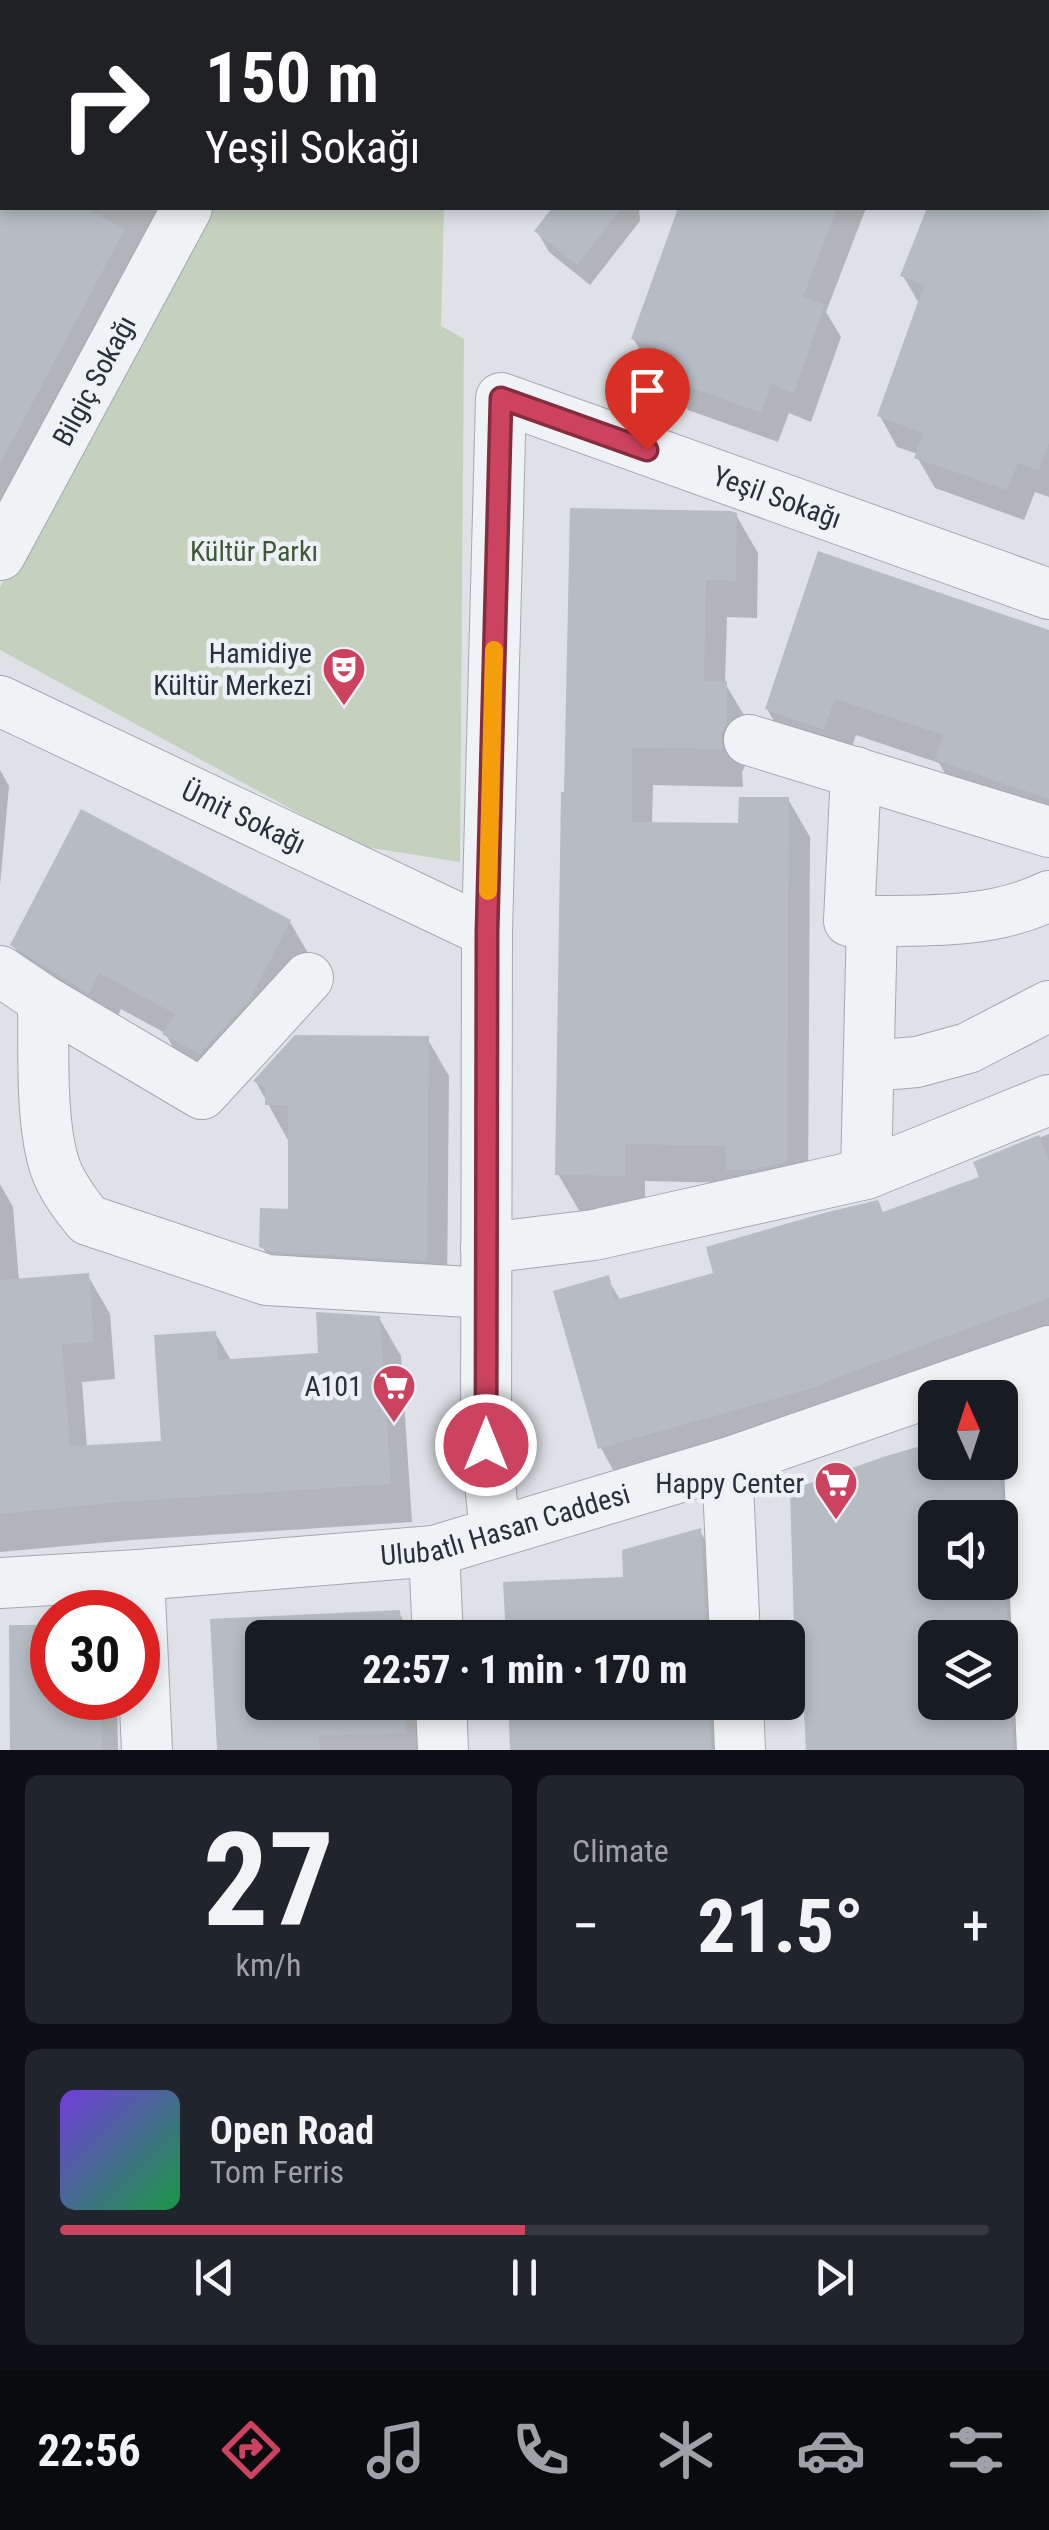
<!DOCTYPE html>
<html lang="en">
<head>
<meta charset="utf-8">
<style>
  :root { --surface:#171b24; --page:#20242c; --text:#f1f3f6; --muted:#9ea1a6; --line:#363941; --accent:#cc4360 }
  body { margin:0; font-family:"Roboto Condensed",sans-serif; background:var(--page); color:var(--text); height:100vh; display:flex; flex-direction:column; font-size:38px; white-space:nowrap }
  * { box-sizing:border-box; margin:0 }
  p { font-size:32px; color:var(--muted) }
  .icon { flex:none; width:55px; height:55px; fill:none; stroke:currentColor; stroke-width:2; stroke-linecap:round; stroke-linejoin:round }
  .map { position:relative; height:1750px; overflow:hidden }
  .drawer { display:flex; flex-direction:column; gap:25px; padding:25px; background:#0d0f14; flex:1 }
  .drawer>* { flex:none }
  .hud { position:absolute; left:0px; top:0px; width:1050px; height:210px; box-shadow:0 5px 15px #0003; background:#202124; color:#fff; overflow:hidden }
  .needle { width:65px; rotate:357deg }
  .controls { position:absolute; left:918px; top:1380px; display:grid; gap:20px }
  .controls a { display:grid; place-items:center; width:100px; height:100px; border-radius:15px; background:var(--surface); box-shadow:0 5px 15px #0003; font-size:50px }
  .speed { position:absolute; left:30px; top:1590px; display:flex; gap:20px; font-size:50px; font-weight:700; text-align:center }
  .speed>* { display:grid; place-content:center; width:130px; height:130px; border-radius:50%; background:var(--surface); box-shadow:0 5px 15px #0003; line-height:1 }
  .speed .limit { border:15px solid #d22; background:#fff; color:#111 }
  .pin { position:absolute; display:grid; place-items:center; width:85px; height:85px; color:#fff; margin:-102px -42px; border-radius:50% 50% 50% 0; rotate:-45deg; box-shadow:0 0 10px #0007 }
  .pin .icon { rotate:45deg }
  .me { position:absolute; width:110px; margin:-55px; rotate:0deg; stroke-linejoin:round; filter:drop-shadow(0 0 8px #0008) }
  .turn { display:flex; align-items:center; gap:35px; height:210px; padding:0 40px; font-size:45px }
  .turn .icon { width:130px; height:130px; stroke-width:2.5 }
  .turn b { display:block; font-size:70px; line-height:85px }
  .big { font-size:75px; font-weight:800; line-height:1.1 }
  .drawer .tile { flex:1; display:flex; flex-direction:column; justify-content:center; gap:15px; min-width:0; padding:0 35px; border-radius:15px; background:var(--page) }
  .drawer .dial { align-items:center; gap:0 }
  .dial b { font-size:130px; line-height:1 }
  .song { display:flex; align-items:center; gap:30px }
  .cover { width:120px; height:120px; border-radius:15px; background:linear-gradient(135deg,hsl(260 70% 55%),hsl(140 70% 35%)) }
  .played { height:10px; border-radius:5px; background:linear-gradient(90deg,var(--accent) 50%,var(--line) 50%) }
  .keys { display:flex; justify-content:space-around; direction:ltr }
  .heat { display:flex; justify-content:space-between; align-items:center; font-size:55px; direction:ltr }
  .drawer .tiles { flex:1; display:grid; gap:25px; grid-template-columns:1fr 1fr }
  .tile:last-child { grid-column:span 2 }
  .trip { position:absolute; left:245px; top:1620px; width:560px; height:100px; border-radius:15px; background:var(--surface); box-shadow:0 5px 15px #0003; font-weight:800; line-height:100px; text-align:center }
  .tab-bar { display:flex; height:160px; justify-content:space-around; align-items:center; background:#090b0e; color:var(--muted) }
  .tab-bar .icon { width:70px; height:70px }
  .tab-bar .selected { color:var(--accent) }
  .tab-bar b { font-size:45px; color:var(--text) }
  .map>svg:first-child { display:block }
</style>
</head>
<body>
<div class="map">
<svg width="1049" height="1750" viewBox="0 0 1049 1750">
  <rect width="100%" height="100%" fill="#dee2e7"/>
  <path fill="#c5d1bf" d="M196 208H444L441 326 464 339 460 862 359 846 0 650V587Z"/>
  <path fill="#0003" fill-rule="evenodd" d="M135 0H262L261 2H134Z
    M0 45 2 47V166L0 167Z
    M0 200H2V208H162L0 511Z
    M555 208H639L640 221 590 285 549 252 537 231Z
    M681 208H866L826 312 841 337 811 422 789 413 778 442 688 410 671 379 672 376 651 369 633 338Z
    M929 208H1043L1049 210V497L1035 492 1024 520 935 488 917 457 918 454 897 447 880 416 920 305 903 276Z
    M736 515 758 553 757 618 727 617 725 683 748 722 747 762 742 772 743 787 653 785 652 825 741 826 788 799 810 837 808 1200 736 1183 645 1181V1213L580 1212 558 1174 564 794Z
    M1049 632V830L959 798 939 763 856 735 845 766 789 747 767 709Z
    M0 770 9 786 0 886Z
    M290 922 312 960 187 1072 165 1033 121 1009 111 1030 35 983 13 945Z
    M427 1038 449 1076 447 1298 284 1285 262 1246 290 1212 289 1142 256 1082Z
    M1049 1134V1343L622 1486 601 1448 556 1292 607 1278 621 1301 717 1274 982 1178 976 1163Z
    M0 1184 13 1207 19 1281 88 1276 110 1314 115 1379 82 1382 87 1447 164 1443 215 1333 232 1362 321 1356 379 1318 401 1356 412 1522 132 1540 0 1552Z
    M1000 1432 1014 1456 1027 1750H808L806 1709 798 1695 935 1444V1462H1000ZM935 1518H1000V1582H935ZM935 1638H1000V1702H935Z
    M700 1531 715 1557 718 1638H508L626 1580Z
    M399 1613 413 1638H262V1702H419L421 1750H219L213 1621Z
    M52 1627V1698H117L118 1750H13L12 1628Z
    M511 1702H738L724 1750H513Z"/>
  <path fill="#b5bcc4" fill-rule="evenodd" d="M0 208H85L125 229 0 464Z
    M552 208H622L577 265 534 231Z
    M678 208H837L803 297 825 304 794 393 771 384 761 413 668 379 677 355 631 339Z
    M927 208H1049V443L1039 470 1018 463 1007 490 914 458 923 433 877 416 924 285 900 276Z
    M570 508 731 511 737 513 736 581 706 580 704 681H727V723L721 733 722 749 632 748V822L738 823 739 797H789L787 1162 750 1170H726V1146L625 1144V1176L555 1175 561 792H564Z
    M818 551 1049 630V799L935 760 943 735 835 699 824 730 765 709Z
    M81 809 291 920 250 999 200 1054 162 1034 175 1014 99 973 89 994 10 945Z
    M295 1035 429 1036 427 1261 273 1252 259 1247 260 1208 288 1209V1105H265V1088L253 1081Z
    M1039 1135 1049 1161V1298L820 1384V1386L598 1449 553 1291 609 1275 615 1300 713 1273 706 1247 824 1213 878 1200 883 1212 979 1177 973 1162Z
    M89 1273 94 1342 62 1344 70 1446 161 1441 154 1335 216 1331 218 1360 318 1353 316 1312 380 1316 391 1484 109 1503 0 1514V1280Z
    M935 1442V1462H1000L1013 1750H806L803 1695H796L790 1490 886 1456ZM935 1518H1000V1582H935ZM935 1638H1000V1702H935Z
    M701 1528 706 1638H506L503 1582 623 1577 622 1550Z
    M400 1610 402 1638H262V1702H404L406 1733 319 1736 320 1750H217L210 1619Z
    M9 1625H52V1698H101L102 1750H10Z
    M508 1702H709L711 1750H510Z"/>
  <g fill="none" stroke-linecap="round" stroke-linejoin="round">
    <defs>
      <g id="minor">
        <path d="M86 2 87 0"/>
        <path d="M294 2 295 0"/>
        <path d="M0 170 2 165"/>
        <path id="s1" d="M0 555 187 208"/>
        <path id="s2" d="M0 701 487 932"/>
        <path d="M749 740 1049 832"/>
        <path d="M856 772 849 921C916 920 987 926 1049 896"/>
        <path d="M0 971 43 1000 202 1094 308 978"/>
        <path d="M43 1000C44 1048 40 1122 55 1167 62 1187 75 1204 88 1220L267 1280 486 1293"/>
        <path d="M870 1066 917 1062 968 1048 1049 1006"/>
        <path d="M866 1174 872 921"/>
        <path d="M486 1248 594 1235 866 1174 1049 1100"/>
        <path d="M1024 1360 1042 1750"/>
        <path d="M727 1463 735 1638"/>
        <path id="s3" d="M495 1532 486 1445 487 932 501 398 1049 594"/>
        <path d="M434 1551 438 1638"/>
        <path d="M139 1575 147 1750"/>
        <path id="s4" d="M0 1583 139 1575 434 1551 727 1463 1049 1351"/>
        <path d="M441 1702 443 1750"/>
        <path d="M738 1702 740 1750"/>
      </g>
    </defs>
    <use href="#minor" stroke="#a3a9b1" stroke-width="52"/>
    <use href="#minor" stroke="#f0f3f6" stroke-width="50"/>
  </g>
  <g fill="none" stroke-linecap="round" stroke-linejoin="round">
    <defs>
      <path id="route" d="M486 1445 487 932 501 398 647 450"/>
    </defs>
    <use href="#route" stroke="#852c3e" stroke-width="25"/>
    <use href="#route" stroke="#cc4360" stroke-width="18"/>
    <path stroke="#f59e0b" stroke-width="18" d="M488 891 494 650"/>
  </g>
  <defs>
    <symbol id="theatre-pin" viewBox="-11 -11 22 30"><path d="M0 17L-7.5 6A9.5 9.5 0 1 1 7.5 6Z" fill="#cc4360" stroke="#edf1f5"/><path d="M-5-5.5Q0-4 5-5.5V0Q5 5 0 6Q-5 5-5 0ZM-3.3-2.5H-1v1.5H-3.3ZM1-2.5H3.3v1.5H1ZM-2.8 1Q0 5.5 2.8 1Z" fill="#fff"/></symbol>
    <symbol id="supermarket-pin" viewBox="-11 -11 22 30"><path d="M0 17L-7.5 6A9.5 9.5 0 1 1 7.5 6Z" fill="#cc4360" stroke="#edf1f5"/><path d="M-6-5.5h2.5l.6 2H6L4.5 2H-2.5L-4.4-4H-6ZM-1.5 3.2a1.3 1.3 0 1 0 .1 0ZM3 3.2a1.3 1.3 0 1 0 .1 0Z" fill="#fff"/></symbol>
  </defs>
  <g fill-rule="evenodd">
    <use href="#theatre-pin" x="319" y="644" width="50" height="68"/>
    <use href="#supermarket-pin" x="369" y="1361" width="50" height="68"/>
    <use href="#supermarket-pin" x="811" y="1458" width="50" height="68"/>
  </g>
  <g text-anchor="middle" stroke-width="9" stroke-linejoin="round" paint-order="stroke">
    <g font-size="28" fill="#27313e" stroke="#edf1f5">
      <text dy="10" stroke="none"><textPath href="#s1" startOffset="198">Bilgiç Sokağı</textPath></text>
      <text dy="10" stroke="none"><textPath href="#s3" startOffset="1428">Yeşil Sokağı</textPath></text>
      <text dy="10" stroke="none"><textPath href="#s2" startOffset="270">Ümit Sokağı</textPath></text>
      <text dy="10" stroke="none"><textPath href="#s4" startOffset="510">Ulubatlı Hasan Caddesi</textPath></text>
    </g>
    <g font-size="28" fill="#3e5935" stroke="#edf1f5">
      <text x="254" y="561">Kültür Parkı</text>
    </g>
    <g font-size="28" fill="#27313e" stroke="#edf1f5" text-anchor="end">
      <text x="312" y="663">Hamidiye<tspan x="312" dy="32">Kültür Merkezi</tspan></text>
      <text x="362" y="1396">A101</text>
      <text x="804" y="1493">Happy Center</text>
    </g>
  </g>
</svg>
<div class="controls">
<a><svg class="needle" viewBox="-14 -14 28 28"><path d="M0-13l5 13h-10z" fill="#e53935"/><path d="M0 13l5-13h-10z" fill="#9ea1a6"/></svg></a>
<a><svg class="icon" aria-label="sound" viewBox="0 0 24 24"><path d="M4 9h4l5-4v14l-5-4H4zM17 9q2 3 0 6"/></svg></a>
<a><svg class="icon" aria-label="layers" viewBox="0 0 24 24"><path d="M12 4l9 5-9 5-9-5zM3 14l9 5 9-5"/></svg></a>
</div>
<div class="speed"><div class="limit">30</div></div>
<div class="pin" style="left:647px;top:450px;background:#d93025"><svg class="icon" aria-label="arrive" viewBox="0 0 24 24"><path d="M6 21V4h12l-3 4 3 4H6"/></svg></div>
<svg class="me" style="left:486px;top:1445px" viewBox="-20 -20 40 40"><circle r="17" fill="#cc4360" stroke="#fff" stroke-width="3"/><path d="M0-11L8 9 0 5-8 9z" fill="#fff"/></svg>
<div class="trip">22:57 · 1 min · 170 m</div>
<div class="hud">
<div class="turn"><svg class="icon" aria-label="right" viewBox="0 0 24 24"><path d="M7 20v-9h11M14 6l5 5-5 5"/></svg><div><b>150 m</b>Yeşil Sokağı</div></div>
</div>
</div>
<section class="drawer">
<div class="tiles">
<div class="tile dial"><b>27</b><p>km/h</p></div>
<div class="tile"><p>Climate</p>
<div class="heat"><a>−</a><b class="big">21.5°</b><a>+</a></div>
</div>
<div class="tile">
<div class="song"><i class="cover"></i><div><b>Open Road</b><p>Tom Ferris</p></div></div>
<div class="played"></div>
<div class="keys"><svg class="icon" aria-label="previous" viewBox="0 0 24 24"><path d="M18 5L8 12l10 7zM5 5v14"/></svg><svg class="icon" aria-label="pause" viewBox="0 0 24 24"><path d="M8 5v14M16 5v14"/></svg><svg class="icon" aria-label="next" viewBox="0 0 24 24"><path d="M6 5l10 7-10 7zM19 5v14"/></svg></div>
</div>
</div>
</section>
<nav class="tab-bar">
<b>22:56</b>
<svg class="icon selected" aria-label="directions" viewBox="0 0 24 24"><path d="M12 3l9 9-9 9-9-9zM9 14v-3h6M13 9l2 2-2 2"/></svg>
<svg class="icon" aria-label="music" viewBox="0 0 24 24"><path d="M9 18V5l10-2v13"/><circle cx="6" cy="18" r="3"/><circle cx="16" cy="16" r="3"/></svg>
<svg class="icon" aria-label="phone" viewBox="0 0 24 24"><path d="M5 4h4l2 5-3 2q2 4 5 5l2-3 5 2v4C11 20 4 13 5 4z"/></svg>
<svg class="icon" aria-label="climate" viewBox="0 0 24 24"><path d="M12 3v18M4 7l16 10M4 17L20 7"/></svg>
<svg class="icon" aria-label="car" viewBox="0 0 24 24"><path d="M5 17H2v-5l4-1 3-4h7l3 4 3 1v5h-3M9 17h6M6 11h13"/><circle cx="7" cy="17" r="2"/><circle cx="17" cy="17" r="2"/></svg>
<svg class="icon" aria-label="filters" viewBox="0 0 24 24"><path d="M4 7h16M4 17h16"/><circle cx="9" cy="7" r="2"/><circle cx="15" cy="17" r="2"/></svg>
</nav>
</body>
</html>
